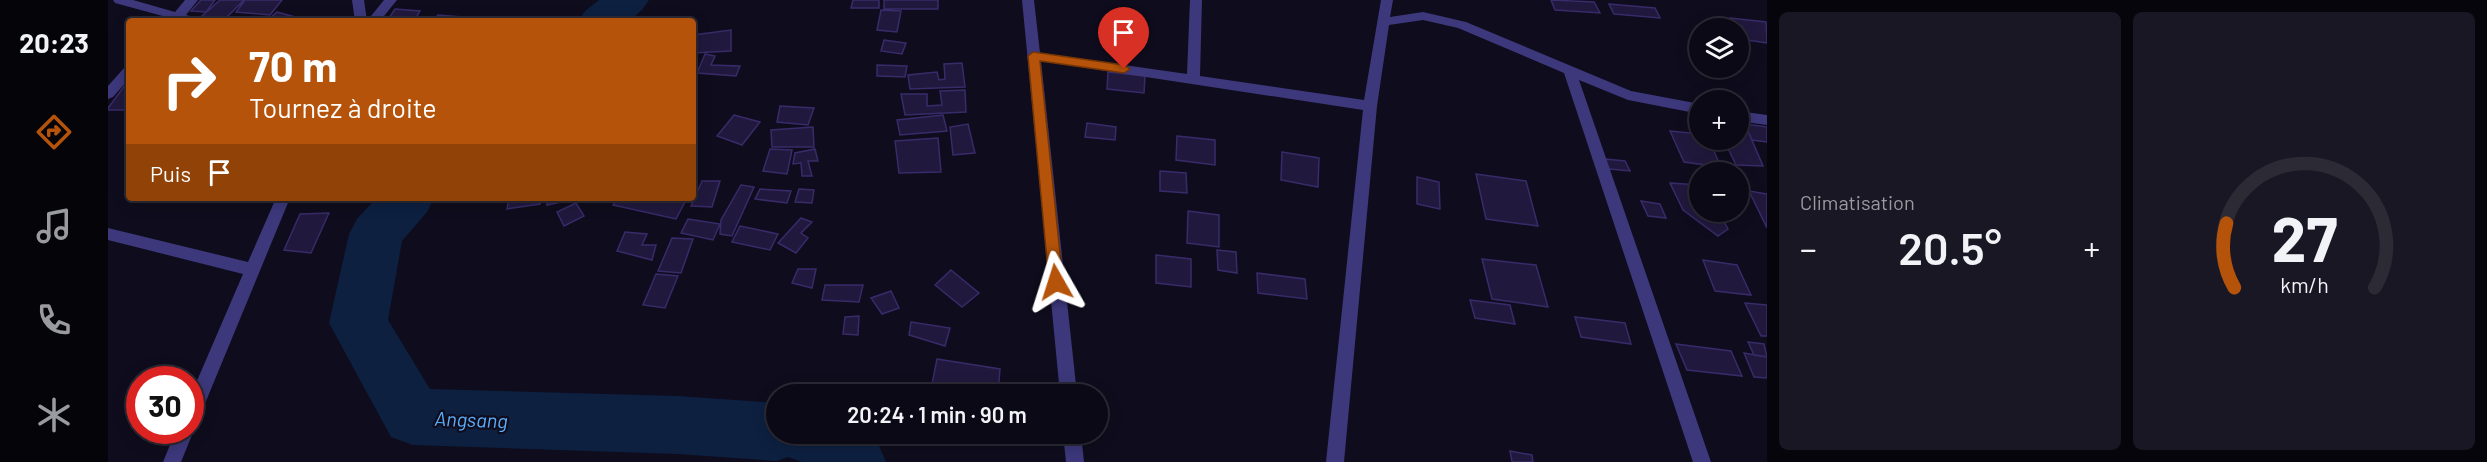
<!DOCTYPE html>
<html lang="fr">
<head>
<meta charset="utf-8">
<style>
  :root { --surface:#0b0916; --page:#191723; --text:#f1f3f6; --muted:#9a9aa1; --line:#2b2a35; --accent:#b45309 }
  body { margin:0; font-family:Barlow,sans-serif; background:var(--page); color:var(--text); height:100vh; display:flex; flex-direction:column; font-size:22px; white-space:nowrap }
  * { box-sizing:border-box; margin:0 }
  p { font-size:20px; color:var(--muted) }
  .icon { flex:none; width:33px; height:33px; fill:none; stroke:currentColor; stroke-width:2; stroke-linecap:round; stroke-linejoin:round }
  .map { position:relative; flex:1; overflow:hidden }
  .side { display:flex; flex-direction:column; gap:12px; padding:12px; background:#06050c; width:720px }
  .side>* { flex:none }
  .banner { position:absolute; left:18px; top:18px; width:570px; height:183px; border-radius:6px; box-shadow:0 3px 15px #0003,0 0 0 2px var(--line); background:#b45309; color:#fff; overflow:hidden }
  .tools { position:absolute; left:1581px; top:18px; display:grid; gap:12px }
  .tools a { display:grid; place-items:center; width:60px; height:60px; border-radius:50%; background:var(--surface); box-shadow:0 3px 15px #0003,0 0 0 2px var(--line); font-size:30px }
  .speed { position:absolute; left:18px; top:366px; display:flex; gap:12px; font-size:30px; font-weight:700; text-align:center }
  .speed>* { display:grid; place-content:center; width:78px; height:78px; border-radius:50%; background:var(--surface); box-shadow:0 3px 15px #0003,0 0 0 2px var(--line); line-height:1 }
  .speed .limit { border:9px solid #d22; background:#fff; color:#111 }
  .pin { position:absolute; display:grid; place-items:center; width:51px; height:51px; color:#fff; margin:-62px -26px; border-radius:50% 50% 50% 0; rotate:-45deg; box-shadow:0 0 6px #0007 }
  .pin .icon { rotate:45deg }
  .me { position:absolute; width:66px; margin:-33px; rotate:354deg; stroke-linejoin:round; filter:drop-shadow(0 0 4px #0008) }
  .turn { display:flex; align-items:center; gap:21px; height:126px; padding:0 24px; font-size:27px }
  .turn .icon { width:78px; height:78px; stroke-width:2.5 }
  .turn b { display:block; font-size:42px; line-height:51px }
  .then { display:flex; align-items:center; height:57px; padding:0 24px; background:#0003; gap:12px; font-size:22px }
  .big { font-size:45px; font-weight:600; line-height:1.1 }
  .side .tile { flex:1; display:flex; flex-direction:column; justify-content:center; gap:9px; min-width:0; padding:0 21px; border-radius:9px; background:var(--page) }
  .side .dial { align-items:center; gap:0 }
  .dial svg { height:156px; overflow:visible; fill:none; stroke:var(--line); stroke-width:7; stroke-linecap:round; text-anchor:middle }
  .dial text { fill:var(--text); stroke:none }
  .heat { display:flex; justify-content:space-between; align-items:center; font-size:33px; direction:ltr }
  .side .tiles { flex:1; display:grid; gap:12px; grid-template-columns:repeat(2,1fr) }
  .trip { position:absolute; left:658px; top:384px; width:342px; height:60px; border-radius:30px; background:var(--surface); box-shadow:0 3px 15px #0003,0 0 0 2px var(--line); font-weight:600; line-height:60px; text-align:center }
  main { display:flex; flex:1; min-height:0 }
  .dock { display:flex; flex-direction:column; width:108px; justify-content:space-around; align-items:center; background:#040409; color:var(--muted) }
  .dock .icon { width:42px; height:42px }
  .dock .current { color:var(--accent) }
  .dock b { font-size:27px; color:var(--text) }
  .map>svg:first-child { display:block }
</style>
</head>
<body>
<main>
<nav class="dock">
<b>20:23</b>
<svg class="icon current" aria-label="directions" viewBox="0 0 24 24"><path d="M12 3l9 9-9 9-9-9zM9 14v-3h6M13 9l2 2-2 2"/></svg>
<svg class="icon" aria-label="music" viewBox="0 0 24 24"><path d="M9 18V5l10-2v13"/><circle cx="6" cy="18" r="3"/><circle cx="16" cy="16" r="3"/></svg>
<svg class="icon" aria-label="phone" viewBox="0 0 24 24"><path d="M5 4h4l2 5-3 2q2 4 5 5l2-3 5 2v4C11 20 4 13 5 4z"/></svg>
<svg class="icon" aria-label="climate" viewBox="0 0 24 24"><path d="M12 3v18M4 7l16 10M4 17L20 7"/></svg>
</nav>
<div class="map">
<svg width="1659" height="462" viewBox="0 0 1659 462">
  <rect width="100%" height="100%" fill="#0f0c1d"/>
  <g fill="none" stroke-linecap="round" stroke-linejoin="round">
    <path fill="#0d2040" fill-rule="evenodd" d="M491 0H541L534 10 521 21H471L477 11Z
      M268 198H326L319 212 294 241 280 320 322 389 569 396 669 403V434H760L769 441 778 462H694L680 457 669 461 569 454 305 445 283 437 221 323 241 234 249 219Z"/>
  </g>
  <path fill="#21193d" stroke="#382b69" stroke-width="1.5" d="M93 0H107L98 12 83 11Z
    M112 0H136L115 21 94 16Z
    M137 0H174L162 15 128 12Z
    M745 0H771V8H743Z
    M776 0H830V9H776Z
    M1443 0 1486 2 1492 13 1447 10Z
    M1501 4 1547 8 1552 18 1506 14Z
    M287 9 312 11 306 21H279Z
    M773 10 793 11 789 32 769 30Z
    M169 12 187 17 183 21 162 18Z
    M330 15 353 17 350 21H325Z
    M1622 18 1658 22 1659 43 1633 39 1630 28H1627Z
    M623 30V51L585 53V35Z
    M776 40 798 43 794 54 773 51Z
    M597 54 607 56 603 65 632 66 628 76 589 73Z
    M854 63 857 87 802 89 800 75 829 72 831 80 837 79 836 64Z
    M769 65 799 66 797 77 769 76Z
    M1000 72 1037 76 1036 93 999 89Z
    M21 80V110H0V108Z
    M857 90 858 112 797 115 793 94H819V106L834 105 832 91Z
    M672 106 706 108 700 125 669 122Z
    M626 115 652 122 634 145 609 136Z
    M835 115 839 131 792 135 789 120Z
    M979 123 1008 127 1007 140 977 137Z
    M1630 123 1637 124 1655 166 1628 165 1616 140H1630Z
    M860 124 867 153 845 155 842 127Z
    M1637 124 1659 127V142L1644 140Z
    M705 127 706 147H664L663 130Z
    M1562 131 1592 134V140H1601L1613 167 1576 162Z
    M1069 136 1107 140V165L1068 160Z
    M830 138 833 172 791 173 787 141Z
    M662 149 684 150 679 174 655 171Z
    M707 149 710 161H700L704 176H694L693 163 685 164 687 153Z
    M1174 152 1211 158 1210 187 1173 180Z
    M1497 159 1517 161 1522 171 1501 169Z
    M1052 171 1078 173 1079 193 1052 191Z
    M1368 174 1418 181 1430 226 1378 219Z
    M1309 177 1331 182 1332 209 1309 204Z
    M594 181H612L604 207 583 206Z
    M1562 183 1592 185V212H1611L1620 229 1610 236 1575 210Z
    M633 185 646 187 624 236 612 234 613 220Z
    M652 189 683 191 679 203 647 199Z
    M691 189 706 190 704 203 687 202Z
    M1641 191 1659 194V228Z
    M401 198H433L432 204 399 209Z
    M438 198H458V201L439 205Z
    M510 198H579L568 219 505 205Z
    M1533 201 1552 204 1558 218 1540 216Z
    M468 203 476 216 456 226 449 212Z
    M1080 211 1111 215V247L1079 243Z
    M221 213 203 253 176 250 192 214Z
    M693 218 704 222 693 233 700 238 688 253 670 243Z
    M580 219 612 224 605 240 573 233Z
    M632 226 670 234 662 250 624 242Z
    M517 232 539 234 534 245H548L544 260 509 251Z
    M564 238 585 239 573 273 550 271Z
    M1109 250 1128 252 1129 273 1110 270Z
    M1048 255 1083 259V287L1048 283Z
    M1374 259 1428 265 1440 307 1384 299Z
    M1595 260 1629 265 1643 295 1607 291Z
    M690 269H708L704 288 684 283Z
    M843 270 871 293 854 307 827 285Z
    M1149 273 1197 279 1199 299 1150 293Z
    M548 274 570 276 557 308 535 305Z
    M717 285H755L751 302 714 300Z
    M783 291 791 308 774 314 763 298Z
    M1362 300 1402 305 1407 324 1367 318Z
    M1637 303 1659 305V336H1653Z
    M751 316 750 335 735 334 737 317Z
    M1467 317 1517 323 1523 344 1473 337Z
    M803 322 842 328 837 346 801 335Z
    M1640 342 1656 344 1659 357 1646 355Z
    M1568 344 1623 351 1634 376 1579 370Z
    M1636 353 1659 357V378L1646 377Z
    M829 359 892 369 890 394H822Z
    M830 434H887L885 445Z
    M1402 451 1424 455 1425 462H1404Z"/>
  <g fill="none" stroke-linecap="round" stroke-linejoin="round">
    <path fill="#3c387b" fill-rule="evenodd" d="M5 0H25L67 12 77 0H90L78 15 90 18 92 21H60L62 18 7 3Z
      M244 0H256L259 21 276 0H289L272 21H247Z
      M914 0H926L932 53 1079 74 1082 0H1094L1092 76 1256 100 1273 0H1285L1282 17 1315 12 1358 22 1523 91 1592 104V114L1520 100 1471 80 1603 462H1585L1456 73 1350 28 1315 20 1281 25 1269 106 1236 462H1218L1255 110 933 61 969 394H952Z
      M21 67V79L5 97 0 99V86L16 68Z
      M1630 111 1659 115V125L1630 121Z
      M168 198H182L91 418 88 424 84 425 86 430 73 462H55L68 430H82V397L135 274 0 240V228L140 262Z
      M955 434H973L976 462H958Z"/>
  </g>
  <path fill="#b45309" stroke="#753606" stroke-width="1.5" d="M925 52 1016 65 1022 69 1016 73 932 61 955 282 953 286H943L941 282 920 56Z"/>
  <g text-anchor="middle" stroke-width="4.5" stroke-linejoin="round" paint-order="stroke">
    <g font-size="20" font-style="italic" fill="#5aaefb" stroke="#0f0c1d">
      <text transform="translate(363 420) rotate(2)" y="7">Angsang</text>
    </g>
  </g>
</svg>
<div class="tools">
<a><svg class="icon" aria-label="layers" viewBox="0 0 24 24"><path d="M12 4l9 5-9 5-9-5zM3 14l9 5 9-5"/></svg></a>
<a>+</a>
<a>−</a>
</div>
<div class="speed"><div class="limit">30</div></div>
<div class="pin" style="left:1016px;top:69px;background:#d93025"><svg class="icon" aria-label="arrive" viewBox="0 0 24 24"><path d="M6 21V4h12l-3 4 3 4H6"/></svg></div>
<svg class="me" style="left:948px;top:282px" viewBox="-20 -20 40 40"><path d="M0-17L14 15 0 8-14 15z" fill="#b45309" stroke="#fff" stroke-width="4"/></svg>
<div class="trip">20:24 · 1 min · 90 m</div>
<div class="banner">
<div class="turn"><svg class="icon" aria-label="right" viewBox="0 0 24 24"><path d="M7 20v-9h11M14 6l5 5-5 5"/></svg><div><b>70 m</b>Tournez à droite</div></div>
<div class="then">Puis<svg class="icon" aria-label="arrive" viewBox="0 0 24 24"><path d="M6 21V4h12l-3 4 3 4H6"/></svg></div>
</div>
</div>
<section class="side">
<div class="tiles">
<div class="tile"><p>Climatisation</p>
<div class="heat"><a>−</a><b class="big">20.5°</b><a>+</a></div>
</div>
<div class="tile dial"><svg viewBox="0 0 100 80">
<path d="M14 69A42 42 0 1 1 86 69"/>
<path d="M14 69A42 42 0 0 1 10 36" stroke="#b45309"/>
<text x="50" y="56" font-size="32" font-weight="700">27</text>
<text x="50" y="72" font-size="11">km/h</text>
</svg></div>
</div>
</section>
</main>
</body>
</html>
